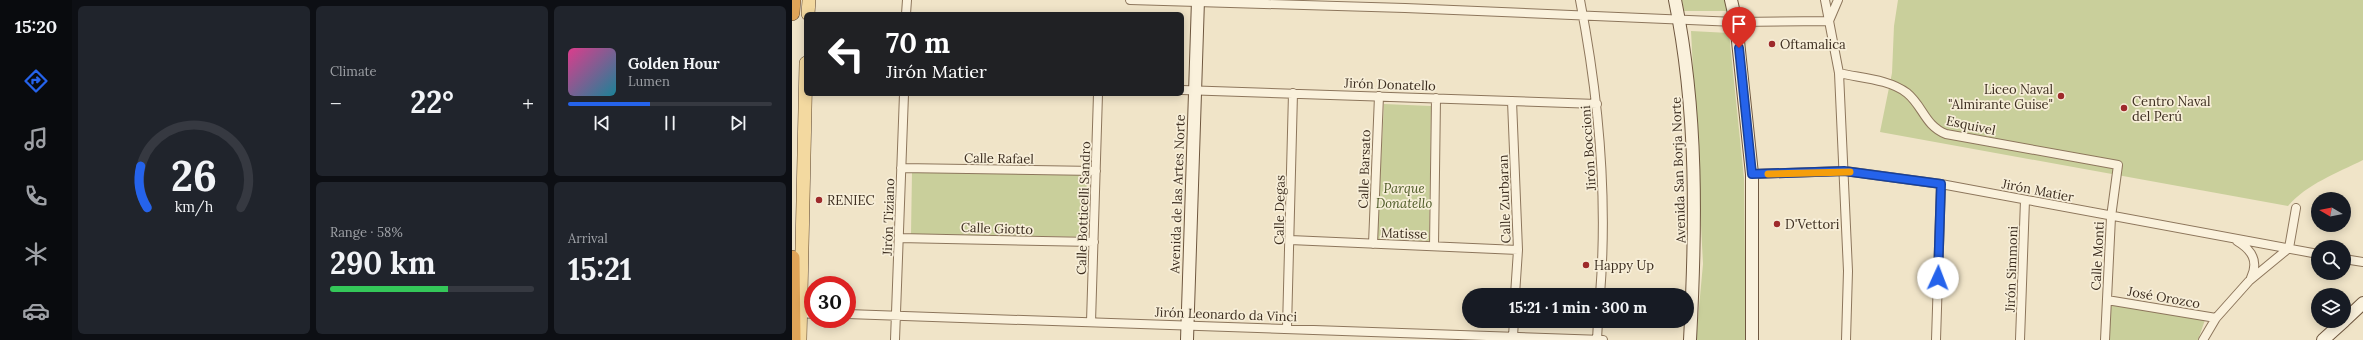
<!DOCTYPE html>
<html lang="en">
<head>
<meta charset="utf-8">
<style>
  :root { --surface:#171b24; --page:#20242c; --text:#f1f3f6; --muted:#9ea1a6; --line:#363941; --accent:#2563eb }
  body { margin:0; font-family:Lora,serif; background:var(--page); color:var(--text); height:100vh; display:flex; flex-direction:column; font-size:15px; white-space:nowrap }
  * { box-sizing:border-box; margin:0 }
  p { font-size:13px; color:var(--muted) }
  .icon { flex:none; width:22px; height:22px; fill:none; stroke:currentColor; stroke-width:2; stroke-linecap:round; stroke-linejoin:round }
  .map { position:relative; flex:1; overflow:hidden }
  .panel { display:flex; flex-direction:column; gap:6px; padding:6px; background:#0d0f14; width:720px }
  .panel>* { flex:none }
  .guide { position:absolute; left:12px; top:12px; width:380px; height:84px; border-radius:6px; box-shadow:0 2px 10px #0003; background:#202124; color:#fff; overflow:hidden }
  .needle { width:26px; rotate:280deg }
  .fabs { position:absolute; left:1519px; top:192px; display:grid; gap:8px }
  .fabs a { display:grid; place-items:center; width:40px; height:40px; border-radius:50%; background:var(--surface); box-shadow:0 2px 10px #0003; font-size:20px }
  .speed { position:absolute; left:12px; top:276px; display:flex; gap:8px; font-size:20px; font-weight:700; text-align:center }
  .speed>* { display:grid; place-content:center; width:52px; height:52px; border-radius:50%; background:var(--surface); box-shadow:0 2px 10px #0003; line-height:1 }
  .speed .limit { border:6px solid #d22; background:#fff; color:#111 }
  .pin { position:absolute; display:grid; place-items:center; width:34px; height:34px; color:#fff; margin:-41px -17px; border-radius:50% 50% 50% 0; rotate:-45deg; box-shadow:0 0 4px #0007 }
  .pin .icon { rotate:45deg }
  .me { position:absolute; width:44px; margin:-22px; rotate:2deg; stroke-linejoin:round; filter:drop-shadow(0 0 3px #0008) }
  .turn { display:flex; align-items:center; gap:14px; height:84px; padding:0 16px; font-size:18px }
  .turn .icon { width:52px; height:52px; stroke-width:2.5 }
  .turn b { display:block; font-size:28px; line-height:34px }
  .big { font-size:30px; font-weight:700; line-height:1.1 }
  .panel .tile { flex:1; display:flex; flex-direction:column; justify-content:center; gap:6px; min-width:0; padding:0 14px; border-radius:6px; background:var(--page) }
  .panel .dial { align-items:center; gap:0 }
  .dial svg { height:104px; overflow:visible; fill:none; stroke:var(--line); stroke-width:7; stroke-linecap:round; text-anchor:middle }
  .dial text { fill:var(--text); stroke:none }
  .song { display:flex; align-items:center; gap:12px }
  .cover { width:48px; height:48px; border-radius:6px; background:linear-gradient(135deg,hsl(330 70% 55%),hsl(190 70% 35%)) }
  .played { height:4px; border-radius:2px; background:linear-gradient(90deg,var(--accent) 40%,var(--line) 40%) }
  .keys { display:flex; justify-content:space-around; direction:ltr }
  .heat { display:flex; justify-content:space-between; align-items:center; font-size:22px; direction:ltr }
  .charge { height:6px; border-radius:3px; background:linear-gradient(90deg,#34c759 58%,var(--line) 0) }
  .panel .tiles { flex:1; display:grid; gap:6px; grid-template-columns:repeat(3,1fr) }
  .tile:first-child { grid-row:span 2 }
  .trip { position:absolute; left:670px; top:288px; width:232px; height:40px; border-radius:20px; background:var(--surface); box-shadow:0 2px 10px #0003; font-weight:700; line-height:40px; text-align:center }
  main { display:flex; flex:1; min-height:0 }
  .tabs { display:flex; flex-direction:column; width:72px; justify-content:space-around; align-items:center; background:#090b0e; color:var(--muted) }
  .tabs .icon { width:28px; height:28px }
  .tabs .on { color:var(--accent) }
  .tabs b { font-size:18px; color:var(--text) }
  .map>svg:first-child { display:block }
</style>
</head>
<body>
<main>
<nav class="tabs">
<b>15:20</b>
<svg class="icon on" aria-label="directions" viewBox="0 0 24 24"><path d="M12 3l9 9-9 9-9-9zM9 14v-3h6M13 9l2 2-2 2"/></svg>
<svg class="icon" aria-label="music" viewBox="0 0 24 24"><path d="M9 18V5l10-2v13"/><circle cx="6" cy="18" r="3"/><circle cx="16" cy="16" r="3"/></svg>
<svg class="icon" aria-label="phone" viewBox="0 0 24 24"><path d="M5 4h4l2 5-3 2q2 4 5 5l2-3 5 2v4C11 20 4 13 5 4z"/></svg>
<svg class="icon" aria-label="climate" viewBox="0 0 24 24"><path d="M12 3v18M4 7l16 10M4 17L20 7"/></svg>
<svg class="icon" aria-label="car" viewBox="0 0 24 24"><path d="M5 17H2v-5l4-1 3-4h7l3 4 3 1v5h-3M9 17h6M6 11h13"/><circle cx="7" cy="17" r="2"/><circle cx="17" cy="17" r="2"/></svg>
</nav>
<section class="panel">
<div class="tiles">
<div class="tile dial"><svg viewBox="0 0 100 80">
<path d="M14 69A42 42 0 1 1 86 69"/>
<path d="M14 69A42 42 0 0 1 9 37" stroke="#2563eb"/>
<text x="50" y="56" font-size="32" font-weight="700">26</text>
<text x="50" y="72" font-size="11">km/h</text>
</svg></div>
<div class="tile"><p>Climate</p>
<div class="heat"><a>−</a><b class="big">22°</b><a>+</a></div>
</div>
<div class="tile">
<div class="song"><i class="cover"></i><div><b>Golden Hour</b><p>Lumen</p></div></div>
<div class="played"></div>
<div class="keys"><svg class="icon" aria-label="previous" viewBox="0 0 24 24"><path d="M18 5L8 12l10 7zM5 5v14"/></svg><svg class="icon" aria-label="pause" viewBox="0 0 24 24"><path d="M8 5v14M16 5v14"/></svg><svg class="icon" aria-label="next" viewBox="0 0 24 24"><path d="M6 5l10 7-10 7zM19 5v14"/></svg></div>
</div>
<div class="tile"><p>Range · 58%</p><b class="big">290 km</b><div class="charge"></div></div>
<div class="tile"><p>Arrival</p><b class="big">15:21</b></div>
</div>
</section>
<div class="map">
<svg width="1571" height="340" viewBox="0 0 1571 340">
  <rect width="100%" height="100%" fill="#f0e4c8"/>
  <path fill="#c9cf9b" d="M890 0H933L936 11H892Z
    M1106 0H1571V160C1545 173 1515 184 1496 206L1088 132 1100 73 1102 26Z
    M899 31 937 33 952 178 954 340H904L911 264Z
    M592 104 639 106 637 241 585 239Z
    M120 172 295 175 293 237 119 234Z
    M1319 304 1413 320 1406 340H1317Z"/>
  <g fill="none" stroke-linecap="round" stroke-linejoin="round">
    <defs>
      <path id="street" d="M338 0 613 8 944 22 1037 21 1046 0
        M788 0C807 98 816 196 808 295
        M1033 0 1047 73 1056 271 1054 340
        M114 14 115 0
        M1047 73C1068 78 1097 79 1115 93 1131 106 1133 126 1154 134L1326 165 1319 217 1313 340
        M390 90 805 104
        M720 101 726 250 723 295
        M109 168 304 171
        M960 174 1053 171 1149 184 1526 254
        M107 238 302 242
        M498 240 726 250
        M1445 241C1460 250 1467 261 1459 278
        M581 244 587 96
        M642 246 644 98
        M1552 259 1571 262
        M1315 300 1424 318
        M10 313 21 314
        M55 314 811 340
        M299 322 306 94
        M495 328 501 93
        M721 336 722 321
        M103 340 112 94
        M805 340 806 321
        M1144 340 1149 184
        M1228 340 1233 200
        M1411 340 1424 318 1457 281 1497 248 1504 208"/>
      <path id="secondary" d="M883 0C906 111 904 227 898 340
        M939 0 944 22 960 174V340
        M1552 321 1571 303
        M395 340 406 0
        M1531 340 1552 321"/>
      <path id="primary" d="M16 14 17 0
        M8 340 14 63"/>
      <path id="highway" d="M0 13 1 0
        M0 258 1 340"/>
    </defs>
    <use href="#street" stroke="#8d765c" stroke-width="10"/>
    <use href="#secondary" stroke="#6f573f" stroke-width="14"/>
    <use href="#primary" stroke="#5b4430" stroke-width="14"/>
    <use href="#highway" stroke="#5b4430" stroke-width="16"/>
    <use href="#street" stroke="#faf1dc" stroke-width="8"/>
    <use href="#secondary" stroke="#faf1dc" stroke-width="12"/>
    <use href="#primary" stroke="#f3d9a0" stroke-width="13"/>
    <use href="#highway" stroke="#e0a458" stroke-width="15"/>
  </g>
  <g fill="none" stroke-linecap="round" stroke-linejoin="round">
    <defs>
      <path id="route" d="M947 48 960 174 1052 171 1149 184 1146 278"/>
    </defs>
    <use href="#route" stroke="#184099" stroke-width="10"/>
    <use href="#route" stroke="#2563eb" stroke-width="7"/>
    <path stroke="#f59e0b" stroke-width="7" d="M976 174 1058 172"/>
  </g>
  <g fill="#9e2a2b" stroke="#f7eed8" stroke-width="1.5">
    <circle cx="980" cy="44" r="4"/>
    <circle cx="1269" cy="96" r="4"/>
    <circle cx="1332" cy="108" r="4"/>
    <circle cx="27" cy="200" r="4"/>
    <circle cx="985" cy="224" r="4"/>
    <circle cx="794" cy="265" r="4"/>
  </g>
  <g text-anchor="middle" stroke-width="3.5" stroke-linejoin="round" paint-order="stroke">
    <g font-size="13" fill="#3d2e20" stroke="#f7eed8" text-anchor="start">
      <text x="988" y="49">Oftamalica</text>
      <text x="1261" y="94" text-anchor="end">Liceo Naval<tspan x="1261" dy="15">"Almirante Guise"</tspan></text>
      <text x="1340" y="106">Centro Naval<tspan x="1340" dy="15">del Perú</tspan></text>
      <text x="35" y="205">RENIEC</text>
      <text x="993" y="229">D'Vettori</text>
      <text x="802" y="270">Happy Up</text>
    </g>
    <g font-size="13" fill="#3d2e20" stroke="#f7eed8">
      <text transform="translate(598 84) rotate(2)" y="5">Jirón Donatello</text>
      <text transform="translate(1179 125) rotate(12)" y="5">Esquivel</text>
      <text transform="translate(796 148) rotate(-94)" y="5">Jirón Boccioni</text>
      <text transform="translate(207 158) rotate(1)" y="5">Calle Rafael</text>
      <text transform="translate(572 169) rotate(-88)" y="5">Calle Barsato</text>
      <text transform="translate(886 170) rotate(-92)" y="5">Avenida San Borja Norte</text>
      <text transform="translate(1246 190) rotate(11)" y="5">Jirón Matier</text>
      <text transform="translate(385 194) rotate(-88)" y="5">Avenida de las Artes Norte</text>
      <text transform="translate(712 199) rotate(-92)" y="5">Calle Zurbaran</text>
      <text transform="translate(291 208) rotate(-88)" y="5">Calle Botticelli Sandro</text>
      <text transform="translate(487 210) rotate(-89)" y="5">Calle Degas</text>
      <text transform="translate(96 217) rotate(-88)" y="5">Jirón Tiziano</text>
      <text transform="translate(205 228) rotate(2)" y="5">Calle Giotto</text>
      <text transform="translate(612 233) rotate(2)" y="5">Matisse</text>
      <text transform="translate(1305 256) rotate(-87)" y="5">Calle Monti</text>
      <text transform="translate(1219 269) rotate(-88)" y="5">Jirón Simmoni</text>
      <text transform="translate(1372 297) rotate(10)" y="5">José Orozco</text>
      <text transform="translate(434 314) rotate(2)" y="5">Jirón Leonardo da Vinci</text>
    </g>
    <g font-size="13" font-style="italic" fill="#4d5a26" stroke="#f7eed8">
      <text x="612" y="193">Parque<tspan x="612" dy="15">Donatello</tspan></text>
    </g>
  </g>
</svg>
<div class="fabs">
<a><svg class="needle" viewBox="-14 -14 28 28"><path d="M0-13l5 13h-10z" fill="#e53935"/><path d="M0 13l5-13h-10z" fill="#9ea1a6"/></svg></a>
<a><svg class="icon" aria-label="search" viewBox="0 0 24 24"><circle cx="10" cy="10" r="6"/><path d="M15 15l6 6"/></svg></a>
<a><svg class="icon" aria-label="layers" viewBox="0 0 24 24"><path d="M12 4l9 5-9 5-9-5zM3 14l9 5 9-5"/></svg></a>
</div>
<div class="speed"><div class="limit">30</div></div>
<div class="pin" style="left:947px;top:48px;background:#d93025"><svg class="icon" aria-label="arrive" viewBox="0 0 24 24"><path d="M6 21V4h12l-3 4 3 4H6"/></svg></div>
<svg class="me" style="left:1146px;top:278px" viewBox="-20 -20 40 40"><circle r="19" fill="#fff"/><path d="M0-13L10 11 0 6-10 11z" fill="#2563eb"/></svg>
<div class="trip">15:21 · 1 min · 300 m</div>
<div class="guide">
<div class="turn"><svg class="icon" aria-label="left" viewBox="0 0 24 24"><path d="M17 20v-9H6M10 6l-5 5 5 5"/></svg><div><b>70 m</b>Jirón Matier</div></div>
</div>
</div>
</main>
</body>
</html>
